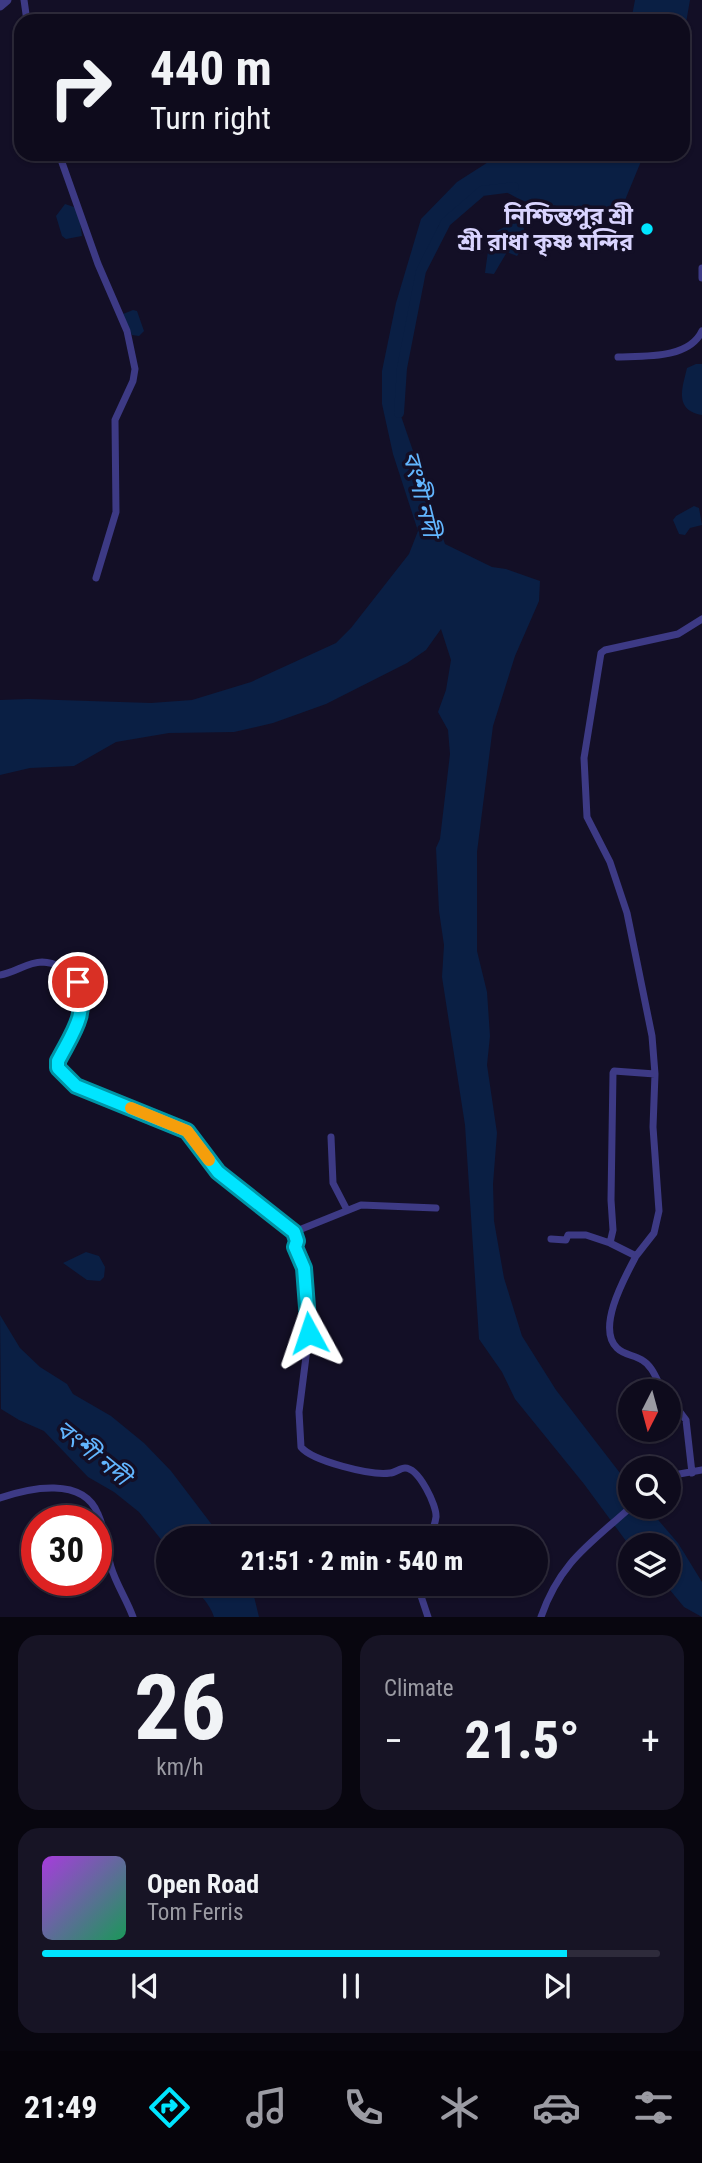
<!DOCTYPE html>
<html lang="en">
<head>
<meta charset="utf-8">
<style>
  :root { --surface:#0e0b1c; --page:#171425; --text:#f1f3f6; --muted:#9b9ba3; --line:#2e2b3b; --accent:#00e5ff }
  body { margin:0; font-family:"Roboto Condensed","Noto Sans Bengali",sans-serif; background:var(--page); color:var(--text); height:100vh; display:flex; flex-direction:column; font-size:26px; white-space:nowrap }
  * { box-sizing:border-box; margin:0 }
  p { font-size:23px; color:var(--muted) }
  .icon { flex:none; width:38px; height:38px; fill:none; stroke:currentColor; stroke-width:2; stroke-linecap:round; stroke-linejoin:round }
  .map { position:relative; height:1617px; overflow:hidden }
  .side { display:flex; flex-direction:column; gap:18px; padding:18px; background:#08060f; flex:1 }
  .side>* { flex:none }
  .guide { position:absolute; left:14px; top:14px; width:676px; height:147px; border-radius:21px; box-shadow:0 2px 5px #0004,0 0 0 2px var(--line); background:#0e0b1c; color:var(--text); overflow:hidden }
  .needle { width:46px; rotate:186deg }
  .tools { position:absolute; left:618px; top:1379px; display:grid; gap:14px }
  .tools a { display:grid; place-items:center; width:63px; height:63px; border-radius:50%; background:var(--surface); box-shadow:0 2px 5px #0004,0 0 0 2px var(--line); font-size:35px }
  .speed { position:absolute; left:21px; top:1505px; display:flex; gap:14px; font-size:35px; font-weight:700; text-align:center }
  .speed>* { display:grid; place-content:center; width:91px; height:91px; border-radius:50%; background:var(--surface); box-shadow:0 2px 5px #0004,0 0 0 2px var(--line); line-height:1 }
  .speed .limit { border:10px solid #d22; background:#fff; color:#111 }
  .pin { position:absolute; display:grid; place-items:center; width:60px; height:60px; color:#fff; margin:-30px; border:4px solid #fff; border-radius:50%; box-shadow:0 2px 7px #0007 }
  .me { position:absolute; width:77px; margin:-38px; rotate:355deg; stroke-linejoin:round; filter:drop-shadow(0 0 5px #0008) }
  .turn { display:flex; align-items:center; gap:24px; height:147px; padding:0 21px; font-size:32px }
  .turn .icon { width:91px; height:91px; stroke-width:2.5 }
  .turn b { display:block; font-size:49px; line-height:60px }
  .big { font-size:52px; font-weight:800; line-height:1.1 }
  .side .widget { flex:1; display:flex; flex-direction:column; justify-content:center; gap:10px; min-width:0; padding:0 24px; border-radius:21px; background:var(--page) }
  .side .dial { align-items:center; gap:0 }
  .dial b { font-size:91px; line-height:1 }
  .song { display:flex; align-items:center; gap:21px }
  .cover { width:84px; height:84px; border-radius:10px; background:linear-gradient(135deg,hsl(280 70% 55%),hsl(150 70% 35%)) }
  .played { height:7px; border-radius:4px; background:linear-gradient(90deg,var(--accent) 85%,var(--line) 85%) }
  .keys { display:flex; justify-content:space-around; direction:ltr }
  .heat { display:flex; justify-content:space-between; align-items:center; font-size:38px; direction:ltr }
  .side .tiles { flex:1; display:grid; gap:18px; grid-template-columns:1fr 1fr }
  .widget:last-child { grid-column:span 2 }
  .trip { position:absolute; left:156px; top:1526px; width:392px; height:70px; border-radius:35px; background:var(--surface); box-shadow:0 2px 5px #0004,0 0 0 2px var(--line); font-weight:800; line-height:70px; text-align:center }
  .tabs { display:flex; height:112px; justify-content:space-around; align-items:center; background:#06040b; color:var(--muted) }
  .tabs .icon { width:49px; height:49px }
  .tabs .on { color:var(--accent) }
  .tabs b { font-size:32px; color:var(--text) }
  .map>svg:first-child { display:block }
</style>
</head>
<body>
<div class="map">
<svg width="702" height="1617" viewBox="0 0 702 1617">
  <rect width="100%" height="100%" fill="#130f26"/>
  <path fill="#0a1f44" d="M635 0H690L683 40 682 21H631Z
    M496 154H561L564 156H575L577 154H644L623 205C579 217 538 214 500 188L471 200 439 225 418 277 399 380 401 416 445 544 492 567 506 569 540 581 539 601 515 656 493 726 477 852V951L487 992 490 1036 487 1065 497 1133 493 1184 494 1221 504 1278 522 1336 556 1390 630 1486V1507H647L678 1543 702 1582V1617L684 1607 665 1584H668V1545H630L626 1541 584 1484 515 1399 502 1372 479 1339 465 1125 442 977 444 945 439 911 436 848 440 839 450 754 448 730 438 712 446 690 451 660 441 629 426 650 407 663 326 704 273 723 234 732 169 733 116 742 74 766 30 768 0 775V700L28 699 151 703 192 700 251 682 336 643 351 628 409 554 418 531 393 454 382 404V371L396 303 421 219 457 182 493 159Z
    M65 204 74 207 79 215 82 236 66 239 62 236 56 216Z
    M522 223C527 232 523 248 517 256L507 252 494 274 485 273 488 251 495 232 510 224Z
    M133 310 137 311 144 331 139 336 132 335 123 314Z
    M696 364H702V415C674 410 682 389 687 368Z
    M694 506 699 508 702 525 690 528 685 535 679 534 673 520 676 516Z
    M86 1252 99 1256 105 1267 104 1277 100 1281 87 1280 63 1263Z
    M0 1315 20 1348 40 1367 67 1384 73 1394 111 1416 144 1443 171 1471 222 1538H168V1548L139 1512 114 1492 88 1477 44 1431 19 1420 1 1409Z
    M189 1584H251L259 1617H214C210 1604 199 1593 189 1584Z"/>
  <g fill="none" stroke-linecap="round" stroke-linejoin="round">
    <path stroke="#0a1f44" stroke-width="10" d="M399 413 402 368 421 271 446 222 482 191 514 187"/>
    <path stroke="#3d3a85" stroke-width="7" d="M24 0 27 21
      M59 154 98 264 127 331 135 369 133 381 115 420 116 512 96 578
      M702 268V278
      M618 357C645 356 689 359 702 331
      M0 975C15 973 27 962 42 962 69 963 91 990 81 1016 75 1032 65 1047 58 1061 58 1073 68 1079 76 1086L187 1131 218 1172 294 1232 297 1241 295 1247 304 1268 309 1333 299 1412 301 1447C312 1461 372 1476 390 1473 395 1473 400 1468 405 1468 419 1468 437 1506 436 1517 435 1524 432 1532 429 1538
      M331 1137 333 1183 347 1210
      M294 1232 361 1205 436 1208
      M551 1239 566 1240 568 1235H586L610 1243 613 1230 611 1200 613 1073 614 1071 655 1074 652 1036 627 913 610 862 587 817 584 758 601 653 605 650 678 634 702 619
      M610 1243 636 1256C625 1277 596 1328 617 1348 624 1355 634 1355 642 1360 653 1366 657 1381 663 1391
      M636 1256 654 1233 659 1211 653 1127 655 1074
      M668 1396 686 1420 692 1473
      M668 1476 702 1470
      M0 1498C29 1488 83 1476 98 1514 106 1531 106 1549 111 1567 116 1584 127 1600 133 1617
      M421 1584V1596L428 1617
      M541 1617C560 1562 590 1544 631 1507"/>
    <path stroke="#3d3a85" stroke-width="9" d="M0 6 7 0"/>
  </g>
  <g fill="none" stroke-linecap="round" stroke-linejoin="round">
    <defs>
      <path id="route" d="M78 982C88 1015 73 1032 58 1061V1068L76 1086 187 1131 218 1172 294 1232 297 1241 295 1247 304 1268 309 1333"/>
    </defs>
    <use href="#route" stroke="#0095a6" stroke-width="18"/>
    <use href="#route" stroke="#00e5ff" stroke-width="12"/>
    <path stroke="#f59e0b" stroke-width="12" d="M131 1108 187 1131 209 1160"/>
  </g>
  <circle fill="#00e5ff" stroke="#130f26" stroke-width="2.5" cx="647" cy="229" r="7"/>
  <g text-anchor="middle" stroke-width="7" stroke-linejoin="round" paint-order="stroke">
    <g font-size="23" font-weight="bold" fill="#d9d4ff" stroke="#130f26" text-anchor="end">
      <text x="633" y="224">নিশ্চিন্তপুর শ্রী<tspan x="633" dy="26">শ্রী রাধা কৃষ্ণ মন্দির</tspan></text>
    </g>
    <g font-size="24" font-style="italic" fill="#62b6ff" stroke="#130f26">
      <text transform="translate(421 494) rotate(76)" y="8">বংশী নদী</text>
      <text transform="translate(93 1453) rotate(39)" y="8">বংশী নদী</text>
    </g>
  </g>
</svg>
<div class="tools">
<a><svg class="needle" viewBox="-14 -14 28 28"><path d="M0-13l5 13h-10z" fill="#e53935"/><path d="M0 13l5-13h-10z" fill="#9b9ba3"/></svg></a>
<a><svg class="icon" aria-label="search" viewBox="0 0 24 24"><circle cx="10" cy="10" r="6"/><path d="M15 15l6 6"/></svg></a>
<a><svg class="icon" aria-label="layers" viewBox="0 0 24 24"><path d="M12 4l9 5-9 5-9-5zM3 14l9 5 9-5"/></svg></a>
</div>
<div class="speed"><div class="limit">30</div></div>
<div class="pin" style="left:78px;top:982px;background:#d93025"><svg class="icon" aria-label="arrive" viewBox="0 0 24 24"><path d="M6 21V4h12l-3 4 3 4H6"/></svg></div>
<svg class="me" style="left:309px;top:1333px" viewBox="-20 -20 40 40"><path d="M0-17L14 15 0 8-14 15z" fill="#00e5ff" stroke="#fff" stroke-width="4"/></svg>
<div class="trip">21:51 · 2 min · 540 m</div>
<div class="guide">
<div class="turn"><svg class="icon" aria-label="right" viewBox="0 0 24 24"><path d="M7 20v-9h11M14 6l5 5-5 5"/></svg><div><b>440 m</b>Turn right</div></div>
</div>
</div>
<section class="side">
<div class="tiles">
<div class="widget dial"><b>26</b><p>km/h</p></div>
<div class="widget"><p>Climate</p>
<div class="heat"><a>−</a><b class="big">21.5°</b><a>+</a></div>
</div>
<div class="widget">
<div class="song"><i class="cover"></i><div><b>Open Road</b><p>Tom Ferris</p></div></div>
<div class="played"></div>
<div class="keys"><svg class="icon" aria-label="previous" viewBox="0 0 24 24"><path d="M18 5L8 12l10 7zM5 5v14"/></svg><svg class="icon" aria-label="pause" viewBox="0 0 24 24"><path d="M8 5v14M16 5v14"/></svg><svg class="icon" aria-label="next" viewBox="0 0 24 24"><path d="M6 5l10 7-10 7zM19 5v14"/></svg></div>
</div>
</div>
</section>
<nav class="tabs">
<b>21:49</b>
<svg class="icon on" aria-label="directions" viewBox="0 0 24 24"><path d="M12 3l9 9-9 9-9-9zM9 14v-3h6M13 9l2 2-2 2"/></svg>
<svg class="icon" aria-label="music" viewBox="0 0 24 24"><path d="M9 18V5l10-2v13"/><circle cx="6" cy="18" r="3"/><circle cx="16" cy="16" r="3"/></svg>
<svg class="icon" aria-label="phone" viewBox="0 0 24 24"><path d="M5 4h4l2 5-3 2q2 4 5 5l2-3 5 2v4C11 20 4 13 5 4z"/></svg>
<svg class="icon" aria-label="climate" viewBox="0 0 24 24"><path d="M12 3v18M4 7l16 10M4 17L20 7"/></svg>
<svg class="icon" aria-label="car" viewBox="0 0 24 24"><path d="M5 17H2v-5l4-1 3-4h7l3 4 3 1v5h-3M9 17h6M6 11h13"/><circle cx="7" cy="17" r="2"/><circle cx="17" cy="17" r="2"/></svg>
<svg class="icon" aria-label="filters" viewBox="0 0 24 24"><path d="M4 7h16M4 17h16"/><circle cx="9" cy="7" r="2"/><circle cx="15" cy="17" r="2"/></svg>
</nav>
</body>
</html>
